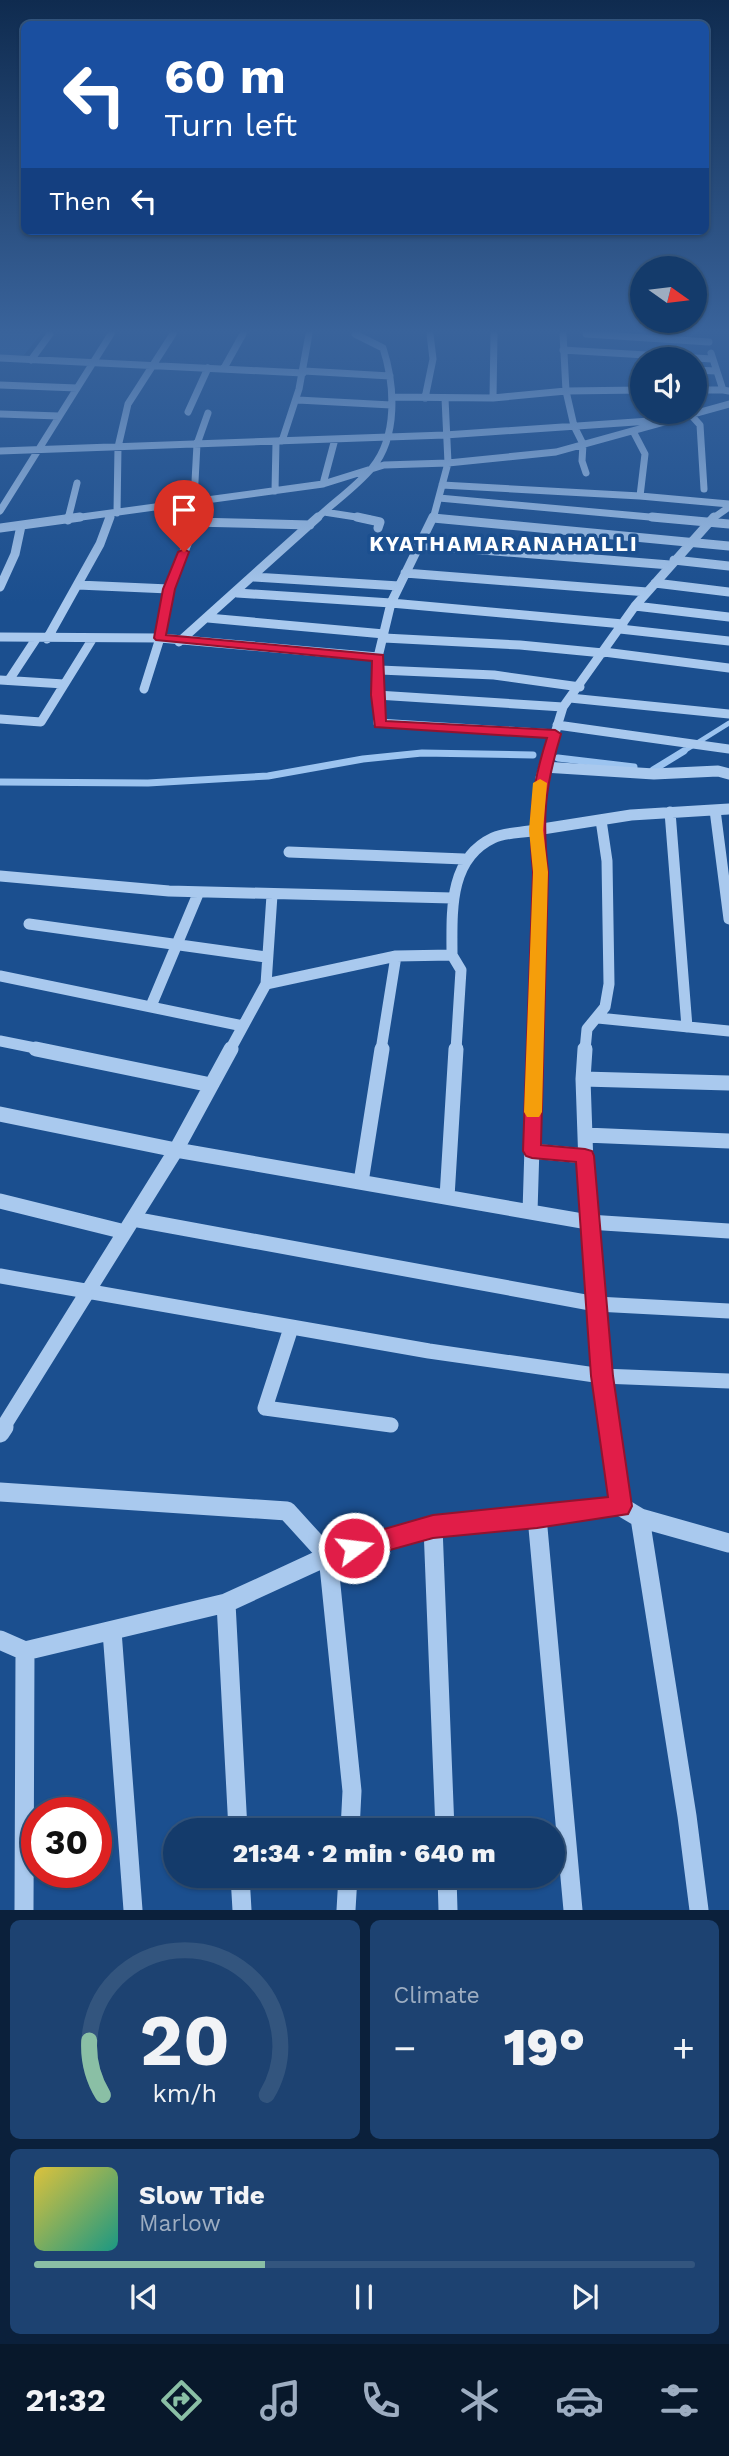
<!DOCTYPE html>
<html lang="en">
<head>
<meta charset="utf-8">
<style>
  :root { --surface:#143b6b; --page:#1d4271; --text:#f1f3f6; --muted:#9dadc1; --line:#33557e; --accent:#8abfa5 }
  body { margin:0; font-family:"Work Sans",sans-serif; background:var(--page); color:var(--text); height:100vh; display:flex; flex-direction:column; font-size:26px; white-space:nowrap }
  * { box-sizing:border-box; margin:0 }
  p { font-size:23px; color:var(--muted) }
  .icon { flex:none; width:38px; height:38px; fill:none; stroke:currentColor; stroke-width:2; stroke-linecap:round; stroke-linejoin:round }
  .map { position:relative; height:1910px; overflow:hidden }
  .side { display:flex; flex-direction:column; gap:10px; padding:10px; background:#0b203b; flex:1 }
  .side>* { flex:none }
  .top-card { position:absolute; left:21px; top:21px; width:688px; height:214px; border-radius:10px; box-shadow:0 2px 5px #0004,0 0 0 2px var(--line); background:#1a4fa0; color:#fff; overflow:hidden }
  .needle { width:46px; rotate:104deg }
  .fabs { position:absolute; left:630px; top:256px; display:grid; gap:14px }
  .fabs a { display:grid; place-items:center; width:77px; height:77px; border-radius:50%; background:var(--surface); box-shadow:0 2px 5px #0004,0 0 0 2px var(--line); font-size:35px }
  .speed { position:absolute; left:21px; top:1797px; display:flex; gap:14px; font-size:35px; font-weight:700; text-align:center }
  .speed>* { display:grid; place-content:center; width:91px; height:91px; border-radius:50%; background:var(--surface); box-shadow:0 2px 5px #0004,0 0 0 2px var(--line); line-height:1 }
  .speed .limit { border:10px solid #d22; background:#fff; color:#111 }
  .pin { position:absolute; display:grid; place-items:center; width:60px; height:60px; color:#fff; margin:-72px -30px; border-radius:50% 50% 50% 0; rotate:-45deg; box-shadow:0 0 7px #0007 }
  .pin .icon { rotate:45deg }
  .me { position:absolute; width:77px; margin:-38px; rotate:75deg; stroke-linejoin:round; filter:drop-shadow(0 0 5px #0008) }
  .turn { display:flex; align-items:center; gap:24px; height:147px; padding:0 28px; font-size:32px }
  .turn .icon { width:91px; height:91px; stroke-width:2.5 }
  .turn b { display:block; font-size:49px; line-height:60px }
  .then { display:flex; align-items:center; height:66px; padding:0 28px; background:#0003; gap:14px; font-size:26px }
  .big { font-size:52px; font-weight:800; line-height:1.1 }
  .side .widget { flex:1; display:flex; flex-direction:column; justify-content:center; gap:10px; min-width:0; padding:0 24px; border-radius:10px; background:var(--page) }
  .side .dial { align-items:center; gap:0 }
  .dial svg { height:182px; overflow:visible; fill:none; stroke:var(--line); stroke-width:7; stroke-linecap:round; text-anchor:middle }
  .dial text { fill:var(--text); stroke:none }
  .song { display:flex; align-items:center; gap:21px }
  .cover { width:84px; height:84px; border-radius:10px; background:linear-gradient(135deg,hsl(50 70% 55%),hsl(170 70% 35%)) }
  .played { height:7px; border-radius:4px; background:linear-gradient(90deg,var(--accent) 35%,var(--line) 35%) }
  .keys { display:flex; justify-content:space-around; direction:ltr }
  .heat { display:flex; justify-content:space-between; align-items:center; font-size:38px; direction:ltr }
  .side .tiles { flex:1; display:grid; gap:10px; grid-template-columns:1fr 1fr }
  .widget:last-child { grid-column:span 2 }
  .trip { position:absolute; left:163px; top:1818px; width:402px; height:70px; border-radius:35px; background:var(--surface); box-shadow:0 2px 5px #0004,0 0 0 2px var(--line); font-weight:800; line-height:70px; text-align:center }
  .tab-bar { display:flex; height:112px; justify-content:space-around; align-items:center; background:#08182b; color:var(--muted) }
  .tab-bar .icon { width:49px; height:49px }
  .tab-bar .on { color:var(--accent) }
  .tab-bar b { font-size:32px; color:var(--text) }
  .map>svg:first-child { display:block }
</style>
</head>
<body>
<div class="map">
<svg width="729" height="1910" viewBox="0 0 729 1910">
  <rect width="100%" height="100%" fill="#1b4f8f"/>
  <path fill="#2e69ad" d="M0 334H41L24 355H0Z"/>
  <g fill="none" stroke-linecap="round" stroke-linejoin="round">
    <path stroke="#9cc4f0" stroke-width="5" d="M681 753 729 723"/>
    <path stroke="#9cc4f0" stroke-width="7" d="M558 758 634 767
      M653 770 684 751
      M0 782 148 783 268 776 363 759 422 753 533 755"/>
    <path stroke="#a9c9ee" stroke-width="7" d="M563 334 566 391 574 426 583 444 582 461 586 473
      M586 334 709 342
      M563 350 712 359
      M711 353 723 390 729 391
      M0 358 303 373
      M31 360 50 334
      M224 368 243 334
      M695 370 716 371
      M304 371 390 376
      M0 385 77 388
      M695 390H723
      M392 397 493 398 566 391 642 390
      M425 398 433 359 430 334
      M493 398 494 334
      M298 400 391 405
      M188 412 208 368
      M0 414 59 416
      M690 414 700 425 704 489
      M633 431 645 454 640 496
      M282 441 299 389 309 334
      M0 451 445 435 650 421
      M323 484 335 439
      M442 485 640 496 729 504
      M275 491 276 442
      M439 498 672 519
      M0 511 111 334
      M324 512 369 519
      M117 513 118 447 128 404 173 334
      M433 518 442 519
      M67 519 323 484 384 465 448 463 556 452 729 404
      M68 519 77 483
      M109 519 111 514
      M193 519 197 444 208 413
      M316 519C334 502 356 487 372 468 398 437 395 385 383 348L355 334
      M433 519 448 463 445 398
      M712 519 729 507"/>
    <path stroke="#a9c9ee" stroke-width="9" d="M357 517 380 522 378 528
      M433 517 391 603 378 657V723L555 734
      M652 517 729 524
      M433 518 729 546
      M68 520 69 517
      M193 522 310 525
      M0 528 80 517
      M419 545 670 565
      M674 560 729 566
      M405 573 647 592
      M254 577 399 586
      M655 583 729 592
      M78 585 169 589
      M0 587 15 554 21 526
      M237 593 391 603 623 624
      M635 606 729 617
      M208 618 384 634
      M620 629 729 641
      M0 637 160 638 378 657
      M384 638 520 645 603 653
      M47 639 100 544 110 517
      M179 642 318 517
      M604 652 729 668
      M380 670 494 675 580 687
      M0 680 64 684
      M9 680 36 639
      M144 689 160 638 169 589 191 534 194 517
      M377 695 563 707
      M570 698 729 714
      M0 719 41 722 93 638
      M557 725 729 749
      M549 753 563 707 635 606 714 517"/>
    <path stroke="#a9c9ee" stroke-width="11" d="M544 767 654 774 718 771 729 774
      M715 810 729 919
      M670 812 687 1027
      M289 852 464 859
      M0 876 169 891 452 898
      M29 924 266 957
      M452 955 461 970 456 1050
      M0 976 243 1026
      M266 984 272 895
      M151 1006 198 894
      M598 1018 729 1031
      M0 1041 45 1050
      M230 1050 266 984 396 956 452 955C452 913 448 859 493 838 506 832 522 833 536 830L541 778 549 751
      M381 1050 396 956
      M535 1050 540 872 536 830 631 815 729 809
      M585 1050 587 1029 605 1007 609 984 607 861 601 820"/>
    <path stroke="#a9c9ee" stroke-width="15" d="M36 1049 211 1085
      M585 1049 583 1079 588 1222 609 1429
      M583 1079 729 1083
      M0 1114 176 1150 588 1222 729 1231
      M585 1135 729 1141
      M532 1151 585 1156
      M361 1182 382 1049
      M447 1197 456 1049
      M0 1201 125 1232
      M530 1212 535 1049
      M133 1219 596 1304 729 1311
      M0 1276 429 1351 602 1376 729 1381
      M291 1328 265 1408 391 1425
      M2 1429 176 1150 231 1049"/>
    <path stroke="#a9c9ee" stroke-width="19" d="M609 1427 620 1506
      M0 1433 4 1427
      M0 1492 287 1511 328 1556 352 1791 350 1830
      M537 1517 573 1910
      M640 1518 687 1816 699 1910
      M433 1527 445 1830
      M226 1603 238 1830
      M112 1631 133 1910
      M0 1640 25 1651 226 1603 328 1556 433 1527 620 1506 640 1518 729 1543
      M240 1876 242 1910
      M447 1876 448 1910
      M24 1910 25 1651
      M346 1910 348 1876"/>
  </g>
  <linearGradient id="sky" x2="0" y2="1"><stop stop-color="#0f2b4f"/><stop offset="0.55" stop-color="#39639b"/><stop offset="1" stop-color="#39639b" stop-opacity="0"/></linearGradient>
  <rect width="729" height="602" fill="url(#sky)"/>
  <path fill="#e11d48" stroke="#92132f" stroke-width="2" d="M184 549 189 552 175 589 166 635 383 655 386 721 555 730 561 734C545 787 542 817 548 872L541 1145 585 1149 592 1151 594 1156 613 1376 632 1506 628 1514 537 1528 433 1538 354 1560 346 1556 343 1548 346 1540 433 1515 608 1497 591 1376 576 1162 532 1158 526 1156 523 1151 533 872C528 820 531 788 547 738L375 727 371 695 372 661 156 640 154 638 163 589 178 552Z"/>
  <path fill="#f59e0b" d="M540 779 547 783 543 830 548 872 542 1112 539 1117H527L524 1112 533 872 529 830 533 783Z"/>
  <g text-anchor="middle" stroke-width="7" stroke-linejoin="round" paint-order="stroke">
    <g font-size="21" font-weight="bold" letter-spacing="2" fill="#fff" stroke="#1b4f8f">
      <text x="504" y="551">KYATHAMARANAHALLI</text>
    </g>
  </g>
</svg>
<div class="fabs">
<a><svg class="needle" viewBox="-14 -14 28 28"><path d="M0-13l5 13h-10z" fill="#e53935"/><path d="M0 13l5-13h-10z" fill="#9dadc1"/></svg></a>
<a><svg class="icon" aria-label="sound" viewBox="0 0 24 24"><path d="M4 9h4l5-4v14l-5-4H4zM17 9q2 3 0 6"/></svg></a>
</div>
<div class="speed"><div class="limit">30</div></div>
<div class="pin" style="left:184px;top:552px;background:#d93025"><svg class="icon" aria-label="arrive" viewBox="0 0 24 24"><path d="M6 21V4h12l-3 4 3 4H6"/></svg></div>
<svg class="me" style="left:354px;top:1548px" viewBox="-20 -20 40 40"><circle r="17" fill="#e11d48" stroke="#fff" stroke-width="3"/><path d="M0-11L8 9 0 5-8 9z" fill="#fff"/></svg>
<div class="trip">21:34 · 2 min · 640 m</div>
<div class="top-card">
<div class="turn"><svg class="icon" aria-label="left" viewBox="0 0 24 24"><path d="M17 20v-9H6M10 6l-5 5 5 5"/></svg><div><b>60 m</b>Turn left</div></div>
<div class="then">Then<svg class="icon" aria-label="left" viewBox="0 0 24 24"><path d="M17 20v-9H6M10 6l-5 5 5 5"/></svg></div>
</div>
</div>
<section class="side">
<div class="tiles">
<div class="widget dial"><svg viewBox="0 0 100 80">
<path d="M14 69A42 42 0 1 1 86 69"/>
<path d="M14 69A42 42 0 0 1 8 45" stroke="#8abfa5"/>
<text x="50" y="56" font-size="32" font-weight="700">20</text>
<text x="50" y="72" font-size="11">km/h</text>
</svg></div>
<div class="widget"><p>Climate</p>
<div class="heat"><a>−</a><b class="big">19°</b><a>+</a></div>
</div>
<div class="widget">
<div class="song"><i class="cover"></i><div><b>Slow Tide</b><p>Marlow</p></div></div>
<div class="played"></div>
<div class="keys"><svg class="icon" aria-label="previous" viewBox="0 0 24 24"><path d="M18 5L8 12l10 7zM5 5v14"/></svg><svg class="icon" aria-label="pause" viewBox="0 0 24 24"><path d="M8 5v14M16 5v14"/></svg><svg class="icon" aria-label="next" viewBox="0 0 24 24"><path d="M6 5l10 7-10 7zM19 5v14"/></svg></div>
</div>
</div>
</section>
<nav class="tab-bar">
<b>21:32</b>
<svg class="icon on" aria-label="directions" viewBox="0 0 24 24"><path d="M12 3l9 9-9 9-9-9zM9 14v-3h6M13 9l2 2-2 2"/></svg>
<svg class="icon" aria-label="music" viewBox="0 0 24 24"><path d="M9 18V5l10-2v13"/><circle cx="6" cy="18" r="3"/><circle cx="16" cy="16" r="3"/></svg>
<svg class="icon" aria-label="phone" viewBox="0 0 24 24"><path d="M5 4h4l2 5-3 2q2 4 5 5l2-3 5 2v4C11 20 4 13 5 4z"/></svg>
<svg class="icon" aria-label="climate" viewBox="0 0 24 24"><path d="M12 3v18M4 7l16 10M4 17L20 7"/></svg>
<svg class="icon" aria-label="car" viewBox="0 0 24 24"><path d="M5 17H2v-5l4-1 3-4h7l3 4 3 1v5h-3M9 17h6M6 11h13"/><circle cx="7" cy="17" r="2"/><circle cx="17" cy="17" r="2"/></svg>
<svg class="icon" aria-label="filters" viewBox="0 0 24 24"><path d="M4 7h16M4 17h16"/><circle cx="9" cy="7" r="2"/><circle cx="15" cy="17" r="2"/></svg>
</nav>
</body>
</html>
